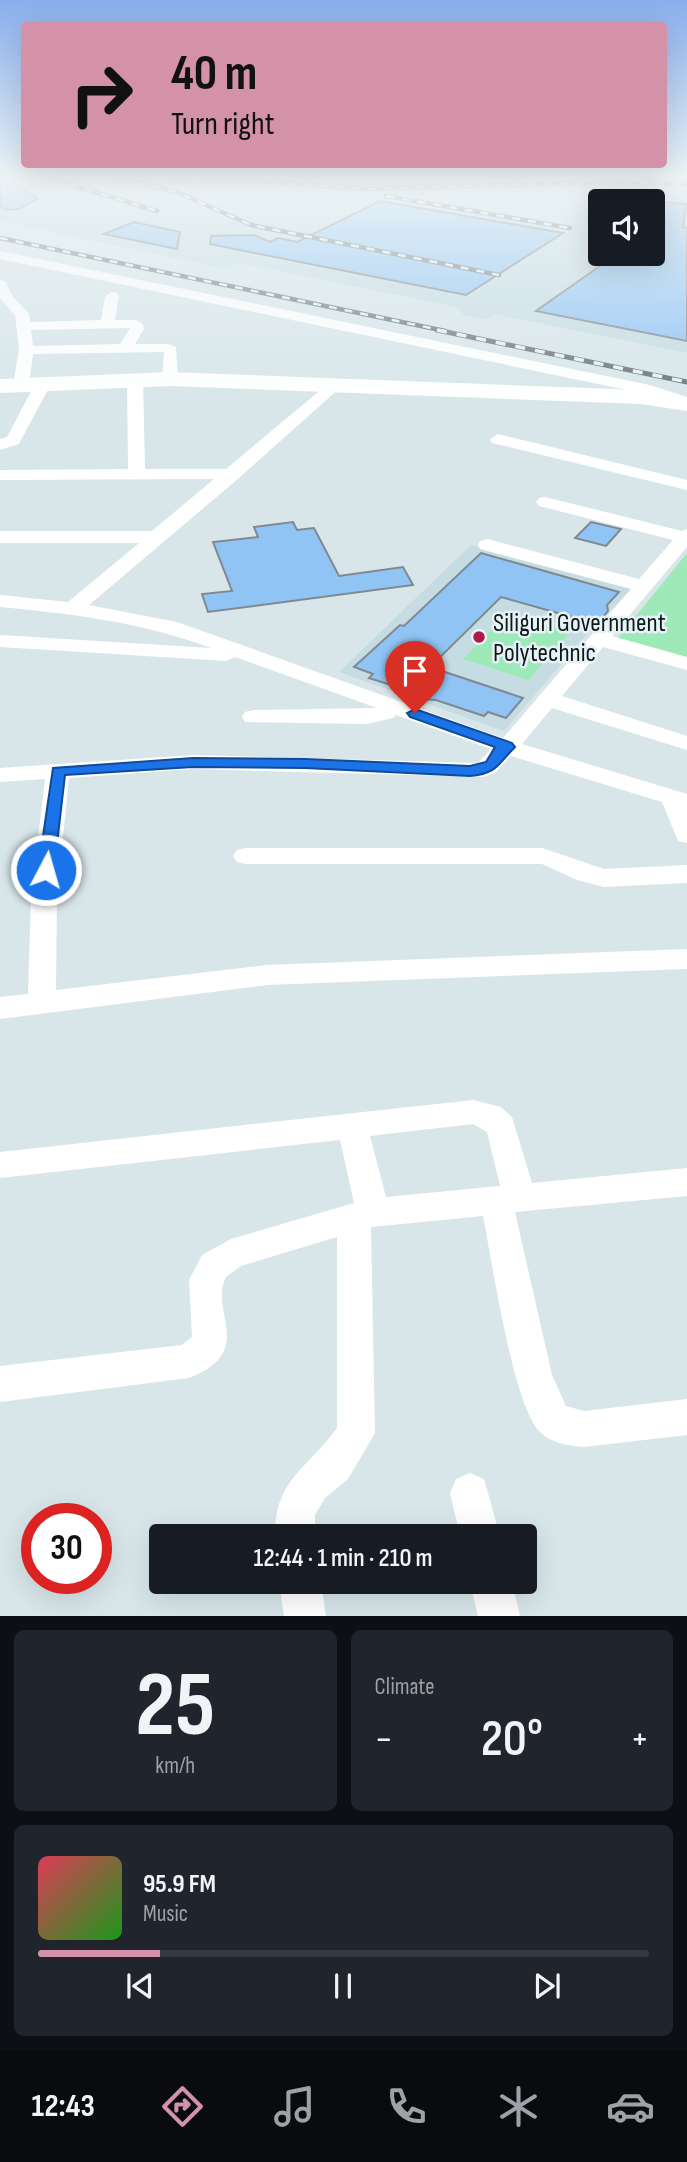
<!DOCTYPE html>
<html lang="en">
<head>
<meta charset="utf-8">
<style>
  :root { --surface:#171b24; --page:#20242c; --text:#f1f3f6; --muted:#9ea1a6; --line:#363941; --accent:#d392a7 }
  body { margin:0; font-family:"Sofia Sans Condensed",sans-serif; background:var(--page); color:var(--text); height:100vh; display:flex; flex-direction:column; font-size:26px; white-space:nowrap }
  * { box-sizing:border-box; margin:0 }
  p { font-size:23px; color:var(--muted) }
  .icon { flex:none; width:38px; height:38px; fill:none; stroke:currentColor; stroke-width:2; stroke-linecap:round; stroke-linejoin:round }
  .map { position:relative; height:1616px; overflow:hidden }
  .panel { display:flex; flex-direction:column; gap:14px; padding:14px; background:#0d0f14; flex:1 }
  .panel>* { flex:none }
  .guide { position:absolute; left:21px; top:21px; width:646px; height:147px; border-radius:7px; box-shadow:0 7px 28px #0002; background:#d392a7; color:#111; overflow:hidden }
  .controls { position:absolute; left:588px; top:189px; display:grid; gap:14px }
  .controls a { display:grid; place-items:center; width:77px; height:77px; border-radius:7px; background:var(--surface); box-shadow:0 7px 28px #0002; font-size:35px }
  .speed { position:absolute; left:21px; top:1503px; display:flex; gap:14px; font-size:35px; font-weight:700; text-align:center }
  .speed>* { display:grid; place-content:center; width:91px; height:91px; border-radius:50%; background:var(--surface); box-shadow:0 7px 28px #0002; line-height:1 }
  .speed .limit { border:10px solid #d22; background:#fff; color:#111 }
  .pin { position:absolute; display:grid; place-items:center; width:60px; height:60px; color:#fff; margin:-72px -30px; border-radius:50% 50% 50% 0; rotate:-45deg; box-shadow:0 0 7px #0007 }
  .pin .icon { rotate:45deg }
  .me { position:absolute; width:77px; margin:-38px; rotate:6deg; stroke-linejoin:round; filter:drop-shadow(0 0 5px #0008) }
  .turn { display:flex; align-items:center; gap:24px; height:147px; padding:0 35px; font-size:32px }
  .turn .icon { width:91px; height:91px; stroke-width:2.5 }
  .turn b { display:block; font-size:49px; line-height:60px }
  .big { font-size:52px; font-weight:600; line-height:1.1 }
  .panel .card { flex:1; display:flex; flex-direction:column; justify-content:center; gap:10px; min-width:0; padding:0 24px; border-radius:10px; background:var(--page) }
  .panel .dial { align-items:center; gap:0 }
  .dial b { font-size:91px; line-height:1 }
  .song { display:flex; align-items:center; gap:21px }
  .cover { width:84px; height:84px; border-radius:10px; background:linear-gradient(135deg,hsl(350 70% 55%),hsl(120 70% 35%)) }
  .played { height:7px; border-radius:4px; background:linear-gradient(90deg,var(--accent) 20%,var(--line) 20%) }
  .keys { display:flex; justify-content:space-around; direction:ltr }
  .heat { display:flex; justify-content:space-between; align-items:center; font-size:38px; direction:ltr }
  .panel .tiles { flex:1; display:grid; gap:14px; grid-template-columns:1fr 1fr }
  .card:last-child { grid-column:span 2 }
  .trip { position:absolute; left:149px; top:1524px; width:388px; height:70px; border-radius:7px; background:var(--surface); box-shadow:0 7px 28px #0002; font-weight:600; line-height:70px; text-align:center }
  .dock { display:flex; height:112px; justify-content:space-around; align-items:center; background:#090b0e; color:var(--muted) }
  .dock .icon { width:49px; height:49px }
  .dock .active { color:var(--accent) }
  .dock b { font-size:32px; color:var(--text) }
  .map>svg:first-child { display:block }
</style>
</head>
<body>
<div class="map">
<svg width="687" height="1616" viewBox="0 0 687 1616">
  <rect width="100%" height="100%" fill="#d8e6ea"/>
  <path fill="#c6dce3" fill-rule="evenodd" d="M0 175H214L352 186 637 177 687 179V353L495 314 488 319 464 315 456 307 239 263 227 269 0 221ZM600 201H653V254H600Z
    M471 545 631 589 582 640 504 731 339 672Z"/>
  <path fill="#9de9b7" d="M687 553V658L618 638Z
    M505 615 564 630 568 635 528 680 463 659Z"/>
  <path fill="#90c4f5" stroke="#808890" stroke-width="2" d="M0 184 15 185 38 198 19 209 7 210 0 206Z
    M380 201 563 233 466 295 210 244 211 236 254 235 270 242 278 238 297 242Z
    M653 201 686 204 683 227 687 228V341L536 311 617 254H653Z
    M134 222 180 232 177 249 104 234Z
    M293 522 297 530 314 528 339 576 403 567 413 585 208 612 202 594 232 591 213 542 258 537 254 527Z
    M591 522 621 529 606 546 575 538Z
    M481 553 619 592 607 605 608 611 597 624 501 597 430 667 523 698 506 718 488 712 484 716 436 700 423 699 416 693 369 678 373 674 354 667 400 625 404 626Z"/>
  <g fill="none" stroke-linecap="round" stroke-linejoin="round">
    <path fill="#fff" fill-rule="evenodd" d="M0 251 650 385 687 397V407L646 394 0 259Z
      M0 280 5 281 13 297 29 314 30 322 101 320 105 296 112 292 117 293 119 296 115 320H136L143 324 144 329 135 344H168L176 347 178 379 170 384 162 379 164 352 33 354 29 385 26 388H16L13 385 19 350 15 315 0 298ZM130 328 120 344 33 346 31 330Z
      M135 375 143 380 145 469H226L329 383 334 381 342 386 239 478 89 605 177 622 503 738 631 589 480 549 478 545 480 541 487 539 639 579 673 540 539 506 536 502 539 498 545 497 682 531 687 529V547L612 636 687 657V670L603 647 562 696 687 736V750L552 708 522 744 687 794V843L678 841 662 802 511 756 495 773 483 777 193 769 69 778 57 896 56 990 267 965 687 949V969L267 985 0 1019V997L28 994 31 896 45 779 0 782V768L193 755 478 763 491 749 396 715 393 718 367 724 245 722 242 717 245 712 253 710 377 708 235 657 226 661 0 647V635L211 648C141 622 74 614 0 607V595L68 602 139 543H0V531H152L214 479 0 480V470L128 469 127 380Z
      M43 379 51 384 21 440 19 444 0 450V439L7 437 35 384Z
      M498 434 687 480V490L492 443 490 439Z
      M246 848H542L604 869 687 865V883L604 887 577 880 542 864H246L237 862 233 856 237 850Z
      M473 1100 501 1107 512 1117 532 1183 687 1168V1196L515 1212 552 1375 566 1406 584 1411 687 1399V1435L584 1447C569 1446 550 1443 539 1431 512 1401 492 1260 483 1216L371 1227 375 1433 348 1479 325 1498 315 1515V1536H275C274 1480 308 1468 337 1428V1237L241 1266 226 1277C208 1312 258 1351 189 1378L0 1402V1366L182 1345 192 1337 189 1280 202 1255 231 1239 354 1203 340 1140 0 1178V1152ZM473 1124 487 1132 500 1186 386 1197 370 1136Z
      M470 1473 484 1479 500 1536H460L450 1493 456 1479Z
      M279 1582H321L326 1616H284Z
      M470 1582H512L520 1616H478Z"/>
    <path fill="#fff" fill-rule="evenodd" d="M170 372 641 390 687 397V411L641 404 170 386 0 393V379Z"/>
    <defs>
      <path id="rail-far1" d="M40 175 157 211
        M106 175 177 192 251 225 499 275
        M149 175 187 179
        M177 175 368 189 607 182 687 184
        M386 196 570 228
        M0 238 445 331"/>
      <path id="rail" d="M437 330 687 382"/>
    </defs>
    <use href="#rail-far1" stroke="#6e777a" stroke-width="4.5"/>
    <use href="#rail" stroke="#6e777a" stroke-width="5"/>
    <use href="#rail-far1" stroke="#e5f3f7" stroke-width="2.5" stroke-dasharray="8" stroke-linecap="butt"/>
    <use href="#rail" stroke="#e5f3f7" stroke-width="3.5" stroke-dasharray="10" stroke-linecap="butt"/>
  </g>
  <linearGradient id="sky" x2="0" y2="1"><stop stop-color="#89aeec"/><stop offset="0.44" stop-color="#edf4f6"/><stop offset="1" stop-color="#edf4f6" stop-opacity="0"/></linearGradient>
  <rect width="687" height="401" fill="url(#sky)"/>
  <path fill="#1a73e8" stroke="#114b97" stroke-width="2" d="M415 709 512 743 515 747C498 764 497 774 470 776L305 768 193 767 65 775 54 870 46 876 38 870 53 768 193 758 305 759 470 766 486 762 495 747 410 717 407 713Z"/>
  <circle fill="#ae1b47" stroke="#e5f3f7" stroke-width="2.5" cx="479" cy="637" r="7"/>
  <g text-anchor="middle" stroke-width="5" stroke-linejoin="round" paint-order="stroke">
    <g font-size="26" fill="#111618" stroke="#e5f3f7" text-anchor="start">
      <text x="493" y="631">Siliguri Government<tspan x="493" dy="30">Polytechnic</tspan></text>
    </g>
  </g>
</svg>
<div class="controls">
<a><svg class="icon" aria-label="sound" viewBox="0 0 24 24"><path d="M4 9h4l5-4v14l-5-4H4zM17 9q2 3 0 6"/></svg></a>
</div>
<div class="speed"><div class="limit">30</div></div>
<div class="pin" style="left:415px;top:713px;background:#d93025"><svg class="icon" aria-label="arrive" viewBox="0 0 24 24"><path d="M6 21V4h12l-3 4 3 4H6"/></svg></div>
<svg class="me" style="left:46px;top:870px" viewBox="-20 -20 40 40"><circle r="17" fill="#1a73e8" stroke="#fff" stroke-width="3"/><path d="M0-11L8 9 0 5-8 9z" fill="#fff"/></svg>
<div class="trip">12:44 · 1 min · 210 m</div>
<div class="guide">
<div class="turn"><svg class="icon" aria-label="right" viewBox="0 0 24 24"><path d="M7 20v-9h11M14 6l5 5-5 5"/></svg><div><b>40 m</b>Turn right</div></div>
</div>
</div>
<section class="panel">
<div class="tiles">
<div class="card dial"><b>25</b><p>km/h</p></div>
<div class="card"><p>Climate</p>
<div class="heat"><a>−</a><b class="big">20°</b><a>+</a></div>
</div>
<div class="card">
<div class="song"><i class="cover"></i><div><b>95.9 FM</b><p>Music</p></div></div>
<div class="played"></div>
<div class="keys"><svg class="icon" aria-label="previous" viewBox="0 0 24 24"><path d="M18 5L8 12l10 7zM5 5v14"/></svg><svg class="icon" aria-label="pause" viewBox="0 0 24 24"><path d="M8 5v14M16 5v14"/></svg><svg class="icon" aria-label="next" viewBox="0 0 24 24"><path d="M6 5l10 7-10 7zM19 5v14"/></svg></div>
</div>
</div>
</section>
<nav class="dock">
<b>12:43</b>
<svg class="icon active" aria-label="directions" viewBox="0 0 24 24"><path d="M12 3l9 9-9 9-9-9zM9 14v-3h6M13 9l2 2-2 2"/></svg>
<svg class="icon" aria-label="music" viewBox="0 0 24 24"><path d="M9 18V5l10-2v13"/><circle cx="6" cy="18" r="3"/><circle cx="16" cy="16" r="3"/></svg>
<svg class="icon" aria-label="phone" viewBox="0 0 24 24"><path d="M5 4h4l2 5-3 2q2 4 5 5l2-3 5 2v4C11 20 4 13 5 4z"/></svg>
<svg class="icon" aria-label="climate" viewBox="0 0 24 24"><path d="M12 3v18M4 7l16 10M4 17L20 7"/></svg>
<svg class="icon" aria-label="car" viewBox="0 0 24 24"><path d="M5 17H2v-5l4-1 3-4h7l3 4 3 1v5h-3M9 17h6M6 11h13"/><circle cx="7" cy="17" r="2"/><circle cx="17" cy="17" r="2"/></svg>
</nav>
</body>
</html>
